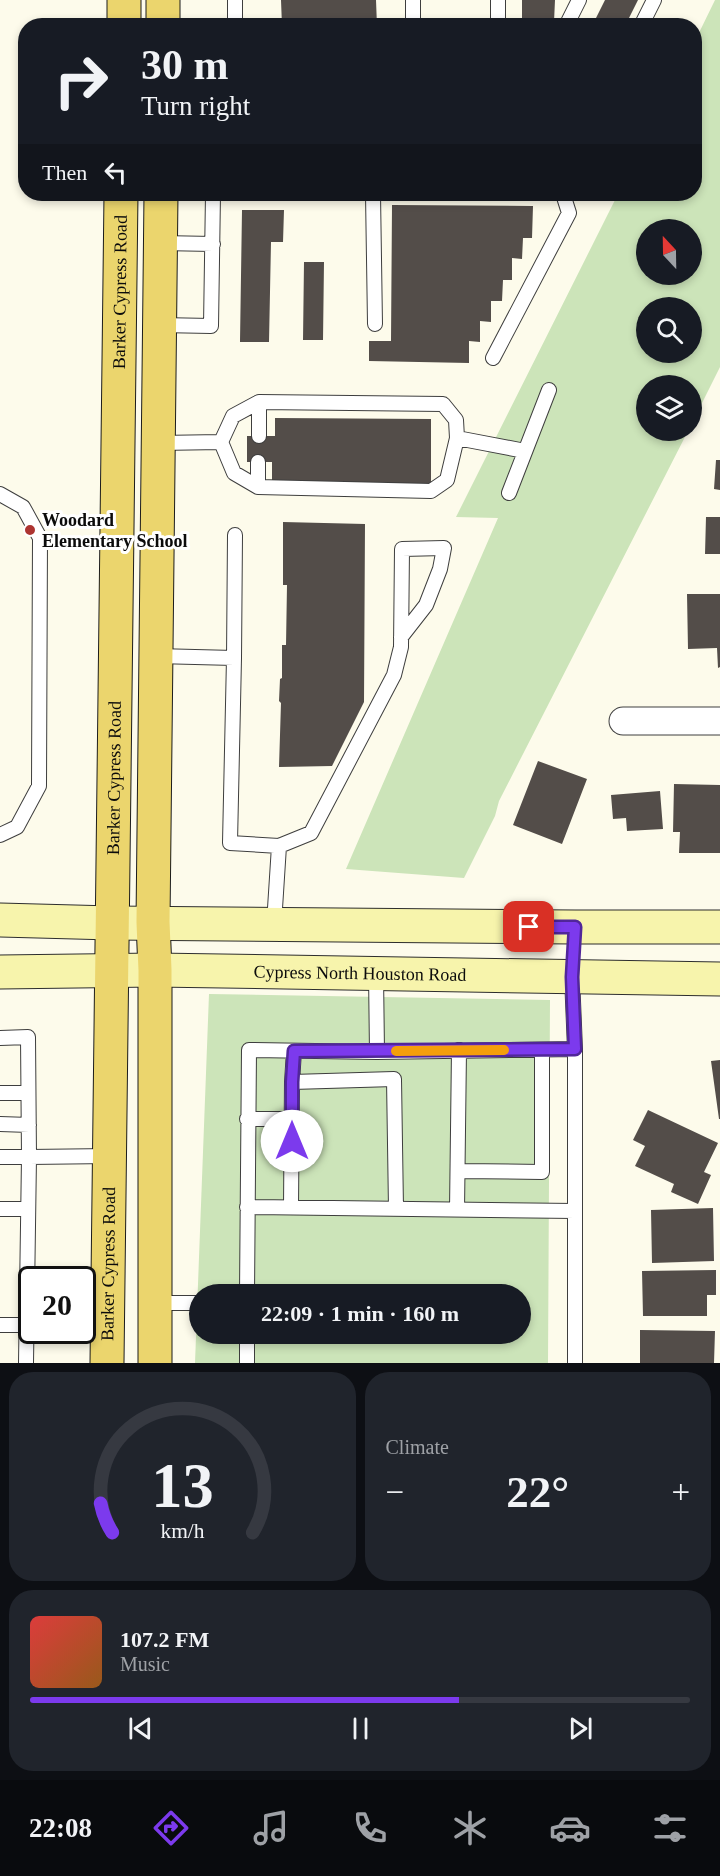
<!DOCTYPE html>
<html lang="en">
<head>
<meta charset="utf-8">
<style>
  :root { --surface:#171b24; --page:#20242c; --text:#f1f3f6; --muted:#9ea1a6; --line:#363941; --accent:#7c3aed }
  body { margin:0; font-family:"Times New Roman",serif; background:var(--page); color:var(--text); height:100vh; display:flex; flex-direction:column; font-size:22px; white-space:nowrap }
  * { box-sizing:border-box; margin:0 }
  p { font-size:20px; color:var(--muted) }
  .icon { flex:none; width:33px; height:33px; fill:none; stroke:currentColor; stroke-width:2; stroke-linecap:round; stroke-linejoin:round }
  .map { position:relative; height:1363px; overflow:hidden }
  .sheet { display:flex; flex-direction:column; gap:9px; padding:9px; background:#0d0f14; flex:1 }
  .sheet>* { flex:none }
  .guide { position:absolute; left:18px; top:18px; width:684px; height:183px; border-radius:24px; box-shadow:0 3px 9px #0003; background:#171b24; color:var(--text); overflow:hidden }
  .needle { width:39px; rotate:338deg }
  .buttons { position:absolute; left:636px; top:219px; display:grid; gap:12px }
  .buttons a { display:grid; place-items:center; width:66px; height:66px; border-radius:50%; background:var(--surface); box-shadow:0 3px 9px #0003; font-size:30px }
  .speed { position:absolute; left:18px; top:1266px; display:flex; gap:12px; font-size:30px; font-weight:700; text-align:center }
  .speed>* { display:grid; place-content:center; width:78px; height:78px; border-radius:50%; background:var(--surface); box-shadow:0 3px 9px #0003; line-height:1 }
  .speed .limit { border:3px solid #111; border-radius:9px; background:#fff; color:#111 }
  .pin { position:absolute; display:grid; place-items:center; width:51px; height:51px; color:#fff; margin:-26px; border-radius:12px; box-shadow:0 3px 9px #0006 }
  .me { position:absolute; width:66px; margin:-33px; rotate:0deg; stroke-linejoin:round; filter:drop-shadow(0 0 4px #0008) }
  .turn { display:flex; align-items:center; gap:21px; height:126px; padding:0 24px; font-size:27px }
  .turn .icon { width:78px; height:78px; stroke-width:2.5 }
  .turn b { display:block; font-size:42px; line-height:51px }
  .then { display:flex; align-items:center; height:57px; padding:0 24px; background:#0003; gap:12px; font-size:22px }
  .big { font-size:45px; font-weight:700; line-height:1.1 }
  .sheet .tile { flex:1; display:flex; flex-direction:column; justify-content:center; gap:9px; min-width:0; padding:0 21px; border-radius:24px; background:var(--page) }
  .sheet .dial { align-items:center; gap:0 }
  .dial svg { height:156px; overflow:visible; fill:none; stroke:var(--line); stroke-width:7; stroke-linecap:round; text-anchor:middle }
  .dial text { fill:var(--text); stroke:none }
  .song { display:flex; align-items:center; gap:18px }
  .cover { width:72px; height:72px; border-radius:9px; background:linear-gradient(135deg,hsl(0 70% 55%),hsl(30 70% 35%)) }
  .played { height:6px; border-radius:3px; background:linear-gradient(90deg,var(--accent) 65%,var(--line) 65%) }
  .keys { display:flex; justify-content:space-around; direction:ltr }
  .heat { display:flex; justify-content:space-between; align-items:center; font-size:33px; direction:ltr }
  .sheet .tiles { flex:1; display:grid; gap:9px; grid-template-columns:1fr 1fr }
  .tile:last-child { grid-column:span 2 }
  .trip { position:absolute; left:189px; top:1284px; width:342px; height:60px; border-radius:30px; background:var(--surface); box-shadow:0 3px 9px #0003; font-weight:700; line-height:60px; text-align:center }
  .menu { display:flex; height:96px; justify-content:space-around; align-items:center; background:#090b0e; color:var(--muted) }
  .menu .icon { width:42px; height:42px }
  .menu .selected { color:var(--accent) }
  .menu b { font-size:27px; color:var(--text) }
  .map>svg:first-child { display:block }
</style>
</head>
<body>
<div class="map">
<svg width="720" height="1363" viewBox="0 0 720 1363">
  <rect width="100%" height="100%" fill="#fdfbeb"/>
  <path fill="#cce4b9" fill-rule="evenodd" d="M715 0H720V367L692 423V386H646V430L688 431 499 801 495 816 464 878 346 869 498 518 456 517 618 194H694L695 41ZM646 230H692V274H646ZM646 308H692V352H646Z
    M209 994 550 1000 548 1363H195ZM200 1294H520V1334H200Z"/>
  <path fill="#534d49" d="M281 0H376L377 26H282Z
    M522 0H555L554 22 544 23V26H522Z
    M605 0H638L625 26H592Z
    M392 205 533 206 532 238H523L522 259 512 258V280H503L502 301H491V322L480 321V342L469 341V363L369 361V341H391Z
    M242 210H284L283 242H271L269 342H240Z
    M304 262H324L323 340H303Z
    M275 418 431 419V483H272V462H247V436H275Z
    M716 460H720V490L714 489Z
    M706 517H720V554H705Z
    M283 522 365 524 364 702 332 766 279 767 281 703 279 701 280 679 282 678V645H286L287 585H283Z
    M687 594H720V667L718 668 717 648 688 649Z
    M538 761 587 779 562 844 513 825Z
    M674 784 720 785V853H679L680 832H673Z
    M660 791 663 829 627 831 626 818 613 819 611 795Z
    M720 1060V1119H719L711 1061Z
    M648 1110 718 1143 704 1172 711 1175 698 1204 671 1192 674 1184 635 1166 645 1146 633 1140Z
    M713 1208 714 1261 652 1263 651 1210Z
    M716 1270V1295H707V1316H643L642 1271Z
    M640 1330 715 1331 714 1363H640Z"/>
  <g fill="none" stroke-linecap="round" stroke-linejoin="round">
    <defs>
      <path id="service" d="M413 0V26
        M235 26V0
        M498 26V0
        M566 26 579 0
        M641 26 654 0
        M373 194 375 324
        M161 243 213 244
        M160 325 211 326 213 194
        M493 358 569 213 563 194
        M259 436V402
        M457 438 525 451
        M159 443 221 442 233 416 259 402 443 404 456 420 457 438 447 480 431 491 258 487 234 473 221 442
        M258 487V462
        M509 493 549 390
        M0 494 23 507 40 538 39 786 17 827 0 835
        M156 656 234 658 230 843 279 846 274 924
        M234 658 235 535
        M279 846 311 833 394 675 401 647 402 549 444 548 440 569 426 605 401 637
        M376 974 377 1052
        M572 977 575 1049V1363
        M0 1038 28 1037 29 1157H0
        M292 1082 394 1079 396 1209
        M0 1093H28
        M247 1119H292
        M0 1124 29 1125
        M458 1171 542 1172V1050
        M247 1207 575 1211
        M291 1207 292 1082 294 1051
        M0 1209H28
        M457 1210 459 1050
        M247 1294 249 1050 377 1052 575 1049
        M155 1303H200
        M0 1325H26
        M247 1334V1363
        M26 1363 29 1157 110 1156"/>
      <path id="minor" d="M623 721H720"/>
      <g id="secondary">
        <path d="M0 920 112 923 575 927H720"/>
        <path id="s1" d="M0 972 155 970 720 979"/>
      </g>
      <g id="primary">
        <path d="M124 26V0"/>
        <path d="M163 26V0"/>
        <path id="s2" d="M107 1363 121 194"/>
        <path d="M155 1363V970L153 922 161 194"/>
      </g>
    </defs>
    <use href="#service" stroke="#3e3e3e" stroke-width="16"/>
    <use href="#minor" stroke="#3e3e3e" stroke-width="29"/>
    <use href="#secondary" stroke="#2d2d2d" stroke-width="35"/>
    <use href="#primary" stroke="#1c1c1c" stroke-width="35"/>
    <use href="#service" stroke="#fff" stroke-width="14"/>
    <use href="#minor" stroke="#fff" stroke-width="27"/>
    <use href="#secondary" stroke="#f7f4ac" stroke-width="33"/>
    <use href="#primary" stroke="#ebd56d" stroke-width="33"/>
  </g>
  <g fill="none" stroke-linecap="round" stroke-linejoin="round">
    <defs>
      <path id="route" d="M292 1141V1082L294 1051 575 1049 572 977 575 927H529"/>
    </defs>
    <use href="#route" stroke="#51269a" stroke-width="15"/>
    <use href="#route" stroke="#7c3aed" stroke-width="10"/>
    <path stroke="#f59e0b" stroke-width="10" d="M396 1051 504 1050"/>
  </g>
  <circle fill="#ad3431" stroke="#fff" stroke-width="2" cx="30" cy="530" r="6"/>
  <g text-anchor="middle" stroke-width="6" stroke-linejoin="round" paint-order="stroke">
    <g font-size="18" fill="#0b0b0b" stroke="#fff">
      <text dy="6" stroke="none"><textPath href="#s2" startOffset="1071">Barker Cypress Road</textPath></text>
      <text dy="6" stroke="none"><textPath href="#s2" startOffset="585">Barker Cypress Road</textPath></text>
      <text dy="6" stroke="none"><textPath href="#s1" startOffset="360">Cypress North Houston Road</textPath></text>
      <text dy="6" stroke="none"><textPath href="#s2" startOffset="99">Barker Cypress Road</textPath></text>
    </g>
    <g font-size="18" font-weight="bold" fill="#0b0b0b" stroke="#fff" text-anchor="start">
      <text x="42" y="526">Woodard<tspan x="42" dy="21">Elementary School</tspan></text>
    </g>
  </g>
</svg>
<div class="buttons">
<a><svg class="needle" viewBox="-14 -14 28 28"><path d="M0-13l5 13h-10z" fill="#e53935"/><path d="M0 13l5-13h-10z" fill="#9ea1a6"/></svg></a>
<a><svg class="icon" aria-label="search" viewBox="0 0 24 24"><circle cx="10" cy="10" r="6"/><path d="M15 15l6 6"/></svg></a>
<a><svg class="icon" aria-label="layers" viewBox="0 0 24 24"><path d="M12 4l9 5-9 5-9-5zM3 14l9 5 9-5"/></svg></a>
</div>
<div class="speed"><div class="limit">20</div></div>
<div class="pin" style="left:529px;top:927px;background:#d93025"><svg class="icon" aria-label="arrive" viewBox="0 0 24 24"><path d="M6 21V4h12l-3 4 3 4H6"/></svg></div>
<svg class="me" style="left:292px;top:1141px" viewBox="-20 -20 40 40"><circle r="19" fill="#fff"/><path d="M0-13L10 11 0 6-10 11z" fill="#7c3aed"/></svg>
<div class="trip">22:09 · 1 min · 160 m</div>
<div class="guide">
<div class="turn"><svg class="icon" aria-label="right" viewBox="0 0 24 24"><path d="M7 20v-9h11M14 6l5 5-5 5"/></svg><div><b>30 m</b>Turn right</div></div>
<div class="then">Then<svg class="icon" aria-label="left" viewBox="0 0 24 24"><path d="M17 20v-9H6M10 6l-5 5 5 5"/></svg></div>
</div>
</div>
<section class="sheet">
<div class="tiles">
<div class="tile dial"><svg viewBox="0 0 100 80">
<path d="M14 69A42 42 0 1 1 86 69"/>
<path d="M14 69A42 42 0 0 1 8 54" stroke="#7c3aed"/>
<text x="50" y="56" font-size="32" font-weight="700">13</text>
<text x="50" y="72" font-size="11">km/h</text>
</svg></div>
<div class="tile"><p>Climate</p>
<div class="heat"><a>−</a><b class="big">22°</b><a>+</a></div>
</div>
<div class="tile">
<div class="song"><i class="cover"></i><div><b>107.2 FM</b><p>Music</p></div></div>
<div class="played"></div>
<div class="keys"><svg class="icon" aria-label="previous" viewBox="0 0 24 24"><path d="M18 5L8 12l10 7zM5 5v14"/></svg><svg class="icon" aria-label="pause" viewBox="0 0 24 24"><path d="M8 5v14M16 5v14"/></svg><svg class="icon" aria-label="next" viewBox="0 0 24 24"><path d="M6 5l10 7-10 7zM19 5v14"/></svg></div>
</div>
</div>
</section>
<nav class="menu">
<b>22:08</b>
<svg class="icon selected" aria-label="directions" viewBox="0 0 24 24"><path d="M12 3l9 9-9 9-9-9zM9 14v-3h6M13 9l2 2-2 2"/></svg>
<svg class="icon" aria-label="music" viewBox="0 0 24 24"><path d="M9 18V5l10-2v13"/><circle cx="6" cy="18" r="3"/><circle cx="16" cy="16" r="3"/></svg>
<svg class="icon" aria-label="phone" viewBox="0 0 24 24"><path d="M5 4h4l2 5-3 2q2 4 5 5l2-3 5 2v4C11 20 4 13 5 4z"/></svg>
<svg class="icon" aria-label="climate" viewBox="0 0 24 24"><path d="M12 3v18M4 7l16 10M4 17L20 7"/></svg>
<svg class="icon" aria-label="car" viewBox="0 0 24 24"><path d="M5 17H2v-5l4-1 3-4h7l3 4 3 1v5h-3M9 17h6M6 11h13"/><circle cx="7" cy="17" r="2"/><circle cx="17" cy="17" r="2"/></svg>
<svg class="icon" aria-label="filters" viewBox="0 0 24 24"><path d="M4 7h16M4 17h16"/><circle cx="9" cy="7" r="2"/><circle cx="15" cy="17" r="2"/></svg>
</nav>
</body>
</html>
